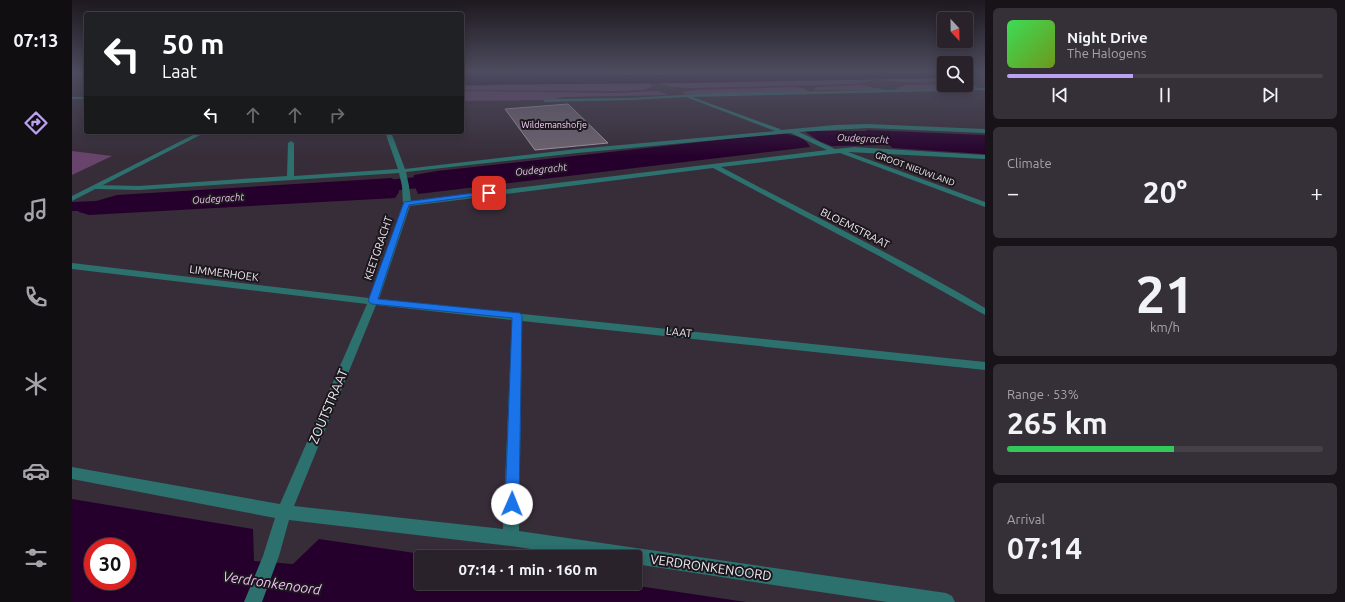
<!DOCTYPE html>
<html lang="en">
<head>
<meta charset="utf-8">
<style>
  :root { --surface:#29222b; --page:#352f37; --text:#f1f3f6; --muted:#a5a4a9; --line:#453f47; --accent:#bca0f2 }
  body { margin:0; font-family:Ubuntu,sans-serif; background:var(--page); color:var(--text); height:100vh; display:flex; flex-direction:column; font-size:15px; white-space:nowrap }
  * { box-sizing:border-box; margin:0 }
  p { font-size:13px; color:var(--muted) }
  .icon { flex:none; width:22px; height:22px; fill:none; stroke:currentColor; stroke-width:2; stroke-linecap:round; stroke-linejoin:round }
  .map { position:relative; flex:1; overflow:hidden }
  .details { display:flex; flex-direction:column; gap:8px; padding:8px; background:#171318; width:360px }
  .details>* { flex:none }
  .top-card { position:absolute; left:12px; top:12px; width:380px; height:122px; border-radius:4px; box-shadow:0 2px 10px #0003,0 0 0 1px var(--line); background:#202124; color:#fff; overflow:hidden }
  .needle { width:26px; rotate:158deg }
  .fabs { position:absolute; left:865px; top:12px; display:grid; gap:8px }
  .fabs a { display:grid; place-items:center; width:36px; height:36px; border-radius:4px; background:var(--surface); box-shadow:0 2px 10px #0003,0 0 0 1px var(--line); font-size:20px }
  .speed { position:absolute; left:12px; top:538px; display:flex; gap:8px; font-size:20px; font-weight:700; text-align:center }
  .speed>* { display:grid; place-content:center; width:52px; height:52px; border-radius:50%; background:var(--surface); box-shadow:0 2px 10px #0003,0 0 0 1px var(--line); line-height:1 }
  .speed .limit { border:6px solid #d22; background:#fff; color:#111 }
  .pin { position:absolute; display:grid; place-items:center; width:34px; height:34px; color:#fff; margin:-17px; border-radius:8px; box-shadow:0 2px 6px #0006 }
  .me { position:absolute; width:44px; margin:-22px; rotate:1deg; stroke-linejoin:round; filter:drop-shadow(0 0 3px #0008) }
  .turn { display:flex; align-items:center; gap:14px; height:84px; padding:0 12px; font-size:18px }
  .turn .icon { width:52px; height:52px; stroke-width:2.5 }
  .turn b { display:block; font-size:28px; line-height:34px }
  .lanes { display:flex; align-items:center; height:38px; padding:0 12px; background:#0003; justify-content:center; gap:20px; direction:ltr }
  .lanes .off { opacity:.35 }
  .big { font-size:30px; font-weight:700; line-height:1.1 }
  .details .widget { flex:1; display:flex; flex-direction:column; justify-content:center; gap:6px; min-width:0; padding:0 14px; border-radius:6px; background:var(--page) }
  .details .dial { align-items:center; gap:0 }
  .dial b { font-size:52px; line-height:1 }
  .song { display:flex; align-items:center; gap:12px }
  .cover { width:48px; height:48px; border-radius:6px; background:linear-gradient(135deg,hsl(130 70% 55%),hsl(80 70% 35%)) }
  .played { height:4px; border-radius:2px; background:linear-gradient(90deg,var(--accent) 40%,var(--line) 40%) }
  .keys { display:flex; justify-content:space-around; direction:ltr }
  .heat { display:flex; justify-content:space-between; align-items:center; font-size:22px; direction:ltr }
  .charge { height:6px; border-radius:3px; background:linear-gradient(90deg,#34c759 53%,var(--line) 0) }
  .trip { position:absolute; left:342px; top:550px; width:228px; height:40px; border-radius:4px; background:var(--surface); box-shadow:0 2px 10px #0003,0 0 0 1px var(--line); font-weight:700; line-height:40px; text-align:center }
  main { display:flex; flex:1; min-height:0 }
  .menu { display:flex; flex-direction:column; width:72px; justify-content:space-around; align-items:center; background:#100e11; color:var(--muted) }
  .menu .icon { width:28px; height:28px }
  .menu .current { color:var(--accent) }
  .menu b { font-size:18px; color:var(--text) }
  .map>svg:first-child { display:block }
</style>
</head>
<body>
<main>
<nav class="menu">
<b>07:13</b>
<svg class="icon current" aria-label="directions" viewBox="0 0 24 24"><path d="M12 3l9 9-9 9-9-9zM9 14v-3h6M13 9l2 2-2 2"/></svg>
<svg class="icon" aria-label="music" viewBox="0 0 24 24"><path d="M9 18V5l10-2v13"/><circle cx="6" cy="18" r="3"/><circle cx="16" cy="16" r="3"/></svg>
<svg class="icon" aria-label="phone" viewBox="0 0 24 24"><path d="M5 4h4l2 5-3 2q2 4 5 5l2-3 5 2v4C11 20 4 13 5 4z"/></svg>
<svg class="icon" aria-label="climate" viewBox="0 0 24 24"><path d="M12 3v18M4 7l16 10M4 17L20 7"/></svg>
<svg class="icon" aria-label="car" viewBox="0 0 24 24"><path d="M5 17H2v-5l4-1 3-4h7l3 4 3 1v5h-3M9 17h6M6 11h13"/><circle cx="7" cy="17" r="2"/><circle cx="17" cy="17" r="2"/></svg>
<svg class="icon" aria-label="filters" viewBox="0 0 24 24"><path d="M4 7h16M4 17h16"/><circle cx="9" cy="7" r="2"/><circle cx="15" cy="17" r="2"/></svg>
</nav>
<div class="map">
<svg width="913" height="602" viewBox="0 0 913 602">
  <rect width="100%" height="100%" fill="#372d39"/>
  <path fill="#68446d" d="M390 72H532L559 73 565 75 536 74 390 73Z
    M714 72 572 75H571L574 73Z
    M872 78V82H830L803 80 785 84 615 88 599 87 583 82 620 83Z
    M576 82 580 85V87L571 90 544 91 390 90 391 85C410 87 429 84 449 83 491 83 534 83 576 82Z
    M872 84C882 88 899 80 906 88L826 90 824 88 835 85Z
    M789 85 814 90H743V87H744Z
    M724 87 734 89 736 92 614 94 610 92 625 90Z
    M390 91 544 93 586 91 596 95 492 97 476 100 390 101Z
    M0 151 40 156 0 175Z"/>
  <path fill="#26002c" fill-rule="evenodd" d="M714 72H872V78L620 83 390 85V73L536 74 565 75Z
    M794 130 913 135V154L821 148 817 145 760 146 747 141 732 131H795Z
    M709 133C720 135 733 136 738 147L346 194 341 182 342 175 365 171Z
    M320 178 325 184 327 192 323 198 17 215 7 212 6 211H0V202L24 201 45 195Z
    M0 499 181 529 182 561 221 564 247 539 370 557H349V583H546L674 602H0ZM21 547H55V581H21Z"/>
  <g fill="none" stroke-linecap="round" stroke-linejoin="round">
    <path fill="#26002c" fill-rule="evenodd" d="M382 173 389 175 392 179 389 183 287 195 280 193 277 189 280 185 287 183Z"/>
  </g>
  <path fill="#6d626e" stroke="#a195a3" d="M496 104 536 143 463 150 433 109Z"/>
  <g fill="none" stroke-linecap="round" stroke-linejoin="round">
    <path fill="#2c716e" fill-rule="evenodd" d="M0 72H14V74H0Z
      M563 72H585L583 73Z
      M913 88V90L620 97 708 129 709 130 763 125 796 124 913 129V133L796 128 727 132 763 149 782 147 913 155V159L776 152 913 202V207L768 153 649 167C737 214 827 257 913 308V315L809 257 641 168 338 206 307 299 913 362V370L450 321 447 531 874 593 880 596 883 602H815L563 564V557H513L439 546 217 520 207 556 190 602H172L191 556 203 518 0 479V467L208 504 295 304 0 269V263L297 298 331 204 330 186 327 173 67 190 25 189H22V185L67 186 215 176 216 143 219 141 222 143V176L326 169 313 132H319L333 169 505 149 703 131 614 97 558 100 472 102V100L474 99 558 98 644 93ZM719 133 755 150 339 201 337 186 334 172 505 153ZM304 305 440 320 431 529 222 506Z
      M0 97H14V99H0Z"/>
    <path fill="#2c716e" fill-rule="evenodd" d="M127 132H134L0 201V196Z"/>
  </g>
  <linearGradient id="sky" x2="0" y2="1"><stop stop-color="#1e191f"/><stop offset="0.46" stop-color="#4d4c5f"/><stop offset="1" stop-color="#4d4c5f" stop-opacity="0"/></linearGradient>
  <rect width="913" height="156" fill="url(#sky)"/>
  <path fill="#1a73e8" stroke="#114b97" d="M417 191 420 193 419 194 337 205 306 299 448 313 450 316 447 504 445 508 440 510 435 508 433 504 440 318 300 304 296 301 332 202Z"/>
  <g text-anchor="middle" stroke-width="4" stroke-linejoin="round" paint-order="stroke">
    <g font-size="9" fill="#f8d1fe" stroke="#1c171c">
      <text x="482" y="128">Wildemanshofje</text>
    </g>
    <g font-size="9" fill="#f0eaf1" stroke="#1c171c">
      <text transform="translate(843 169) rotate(20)" y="3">GROOT NIEUWLAND</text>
    </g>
    <g font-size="10" font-style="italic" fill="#f3bffb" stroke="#1c171c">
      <text transform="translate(791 138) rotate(3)" y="4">Oudegracht</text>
      <text transform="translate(469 169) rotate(-6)" y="4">Oudegracht</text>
      <text transform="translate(146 198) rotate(-4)" y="4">Oudegracht</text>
    </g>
    <g font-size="11" fill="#f0eaf1" stroke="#1c171c">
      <text transform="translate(783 228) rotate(27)" y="4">BLOEMSTRAAT</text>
      <text transform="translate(306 248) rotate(-71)" y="4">KEETGRACHT</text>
      <text transform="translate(152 273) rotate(7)" y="4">LIMMERHOEK</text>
      <text transform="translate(607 332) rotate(6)" y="4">LAAT</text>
    </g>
    <g font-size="13" fill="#f0eaf1" stroke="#1c171c">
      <text transform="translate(256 406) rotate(-67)" y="5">ZOUTSTRAAT</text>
      <text transform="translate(639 567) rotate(8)" y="5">VERDRONKENOORD</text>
    </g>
    <g font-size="14" font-style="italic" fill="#f3bffb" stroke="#1c171c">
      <text transform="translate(200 583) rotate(8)" y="5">Verdronkenoord</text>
    </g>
  </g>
</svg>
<div class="fabs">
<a><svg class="needle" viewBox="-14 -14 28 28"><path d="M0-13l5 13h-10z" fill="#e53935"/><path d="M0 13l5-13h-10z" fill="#a5a4a9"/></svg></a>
<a><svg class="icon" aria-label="search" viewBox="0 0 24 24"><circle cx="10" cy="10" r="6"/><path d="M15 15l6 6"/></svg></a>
</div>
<div class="speed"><div class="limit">30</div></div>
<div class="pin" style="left:417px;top:193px;background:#d93025"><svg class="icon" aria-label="arrive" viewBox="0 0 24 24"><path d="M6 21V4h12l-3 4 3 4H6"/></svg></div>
<svg class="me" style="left:440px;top:504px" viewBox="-20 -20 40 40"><circle r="19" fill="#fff"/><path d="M0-13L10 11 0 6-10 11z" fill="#1a73e8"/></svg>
<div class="trip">07:14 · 1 min · 160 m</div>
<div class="top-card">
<div class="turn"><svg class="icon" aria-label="left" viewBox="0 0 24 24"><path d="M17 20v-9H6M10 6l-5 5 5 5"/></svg><div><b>50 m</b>Laat</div></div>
<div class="lanes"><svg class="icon" aria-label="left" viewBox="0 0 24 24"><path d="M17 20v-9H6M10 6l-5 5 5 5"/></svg><svg class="icon off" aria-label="ahead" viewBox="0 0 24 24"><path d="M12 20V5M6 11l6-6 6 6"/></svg><svg class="icon off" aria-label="ahead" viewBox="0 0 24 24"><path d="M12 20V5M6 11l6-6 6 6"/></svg><svg class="icon off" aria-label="right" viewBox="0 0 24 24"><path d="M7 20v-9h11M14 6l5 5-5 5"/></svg></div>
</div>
</div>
<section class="details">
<div class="widget">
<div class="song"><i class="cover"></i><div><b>Night Drive</b><p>The Halogens</p></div></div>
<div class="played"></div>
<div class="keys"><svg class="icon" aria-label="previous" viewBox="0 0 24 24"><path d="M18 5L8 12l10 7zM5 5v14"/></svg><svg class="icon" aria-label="pause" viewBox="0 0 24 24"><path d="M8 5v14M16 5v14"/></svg><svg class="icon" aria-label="next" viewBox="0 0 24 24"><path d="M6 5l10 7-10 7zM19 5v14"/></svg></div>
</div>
<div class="widget"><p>Climate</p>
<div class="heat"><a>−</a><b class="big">20°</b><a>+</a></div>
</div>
<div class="widget dial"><b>21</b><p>km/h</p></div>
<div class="widget"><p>Range · 53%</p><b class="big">265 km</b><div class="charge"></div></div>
<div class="widget"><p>Arrival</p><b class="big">07:14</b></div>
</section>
</main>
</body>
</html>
